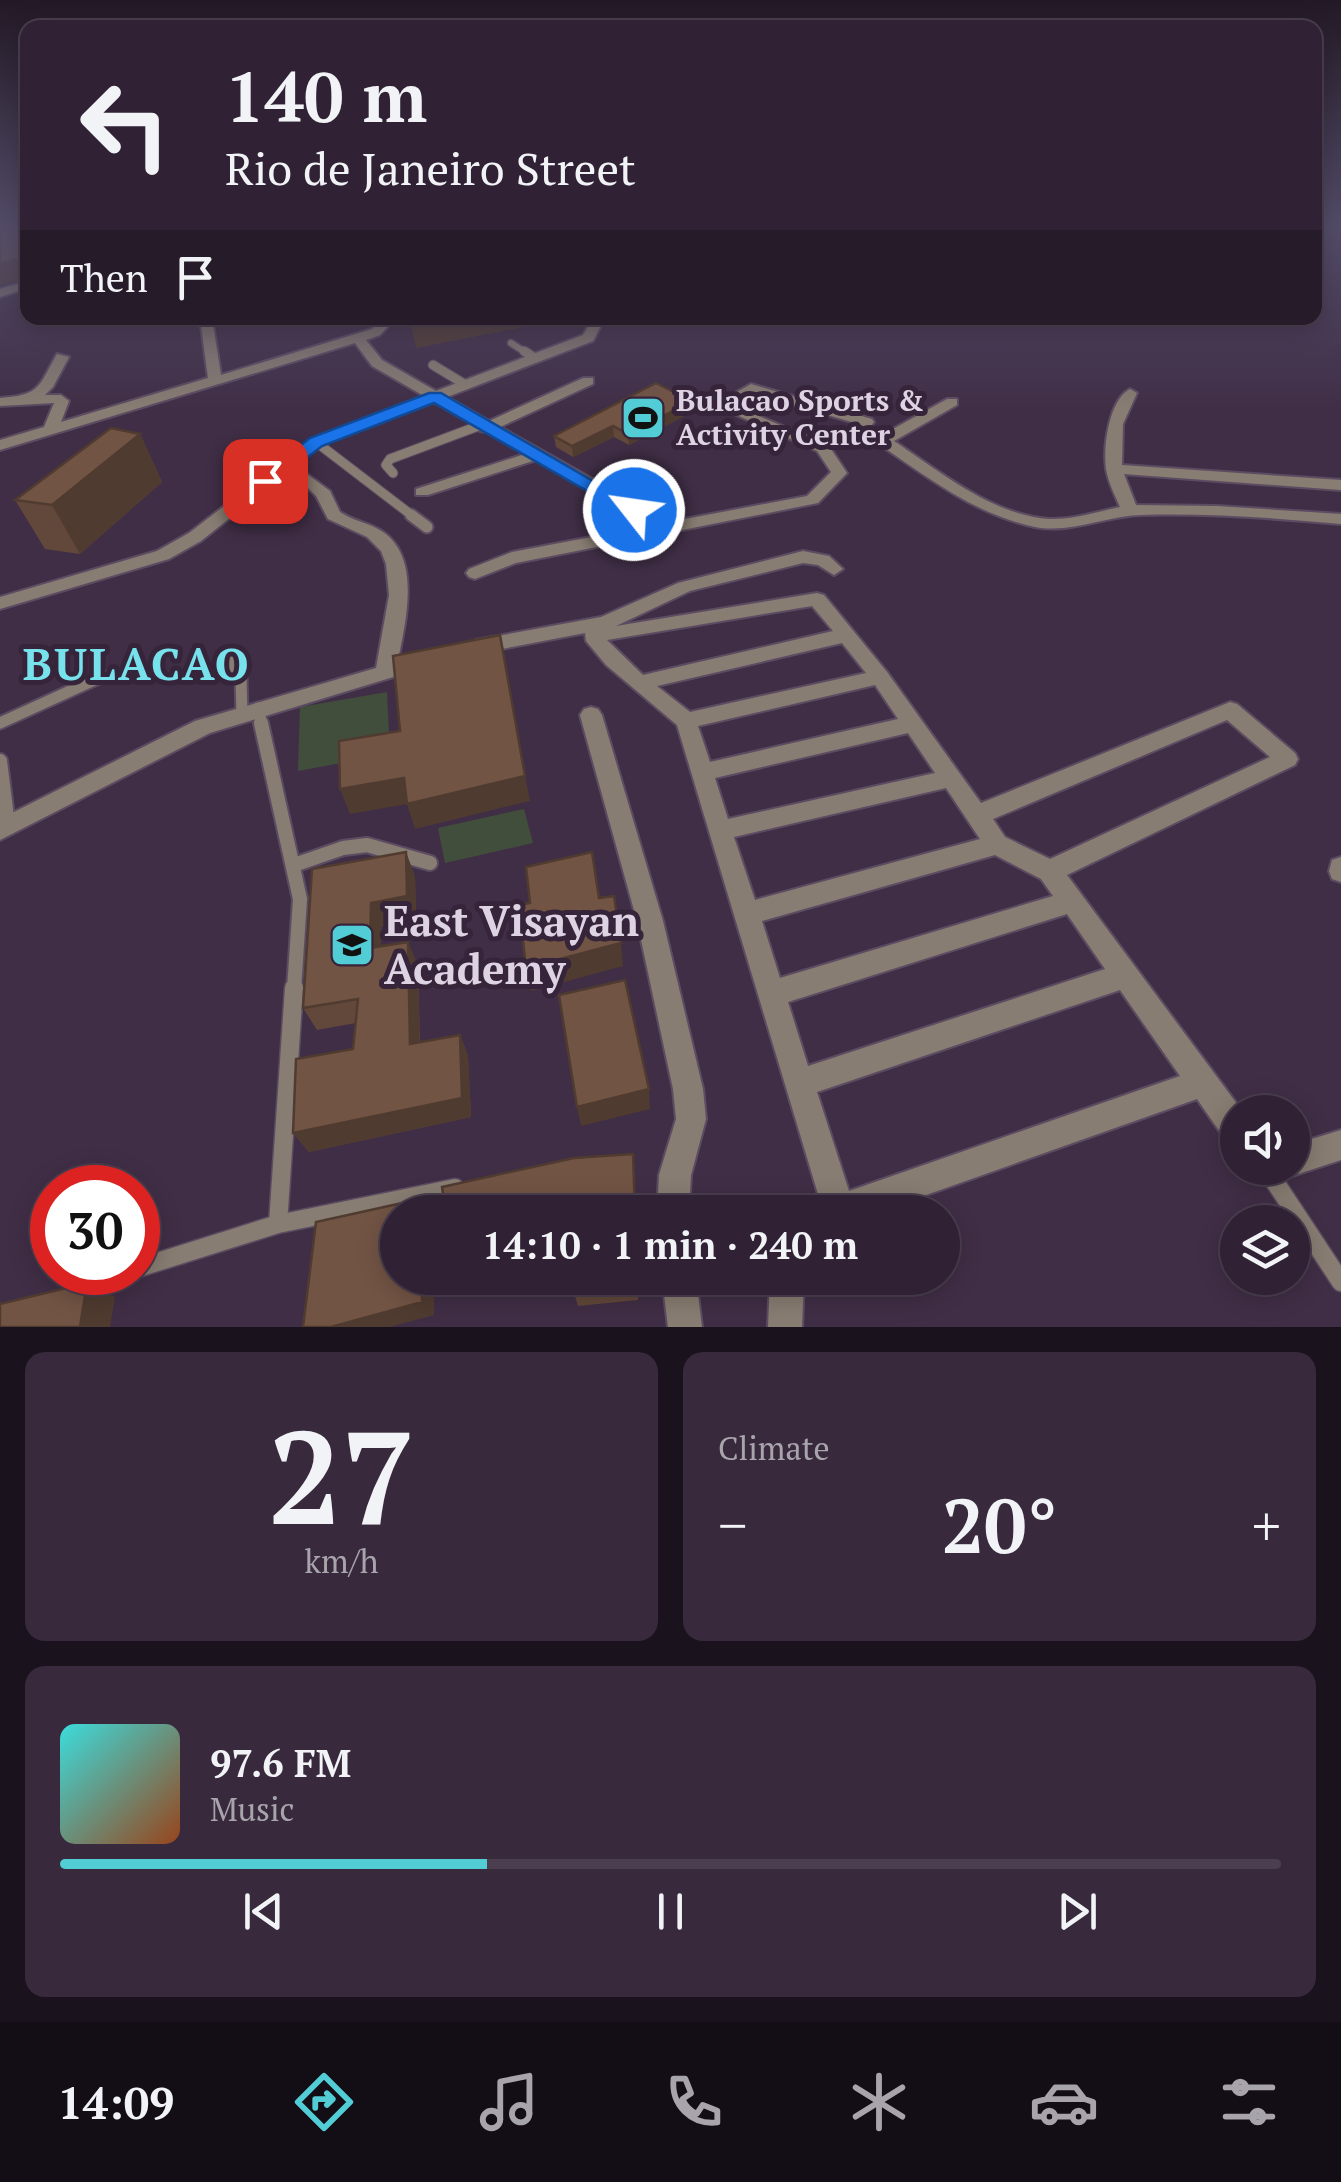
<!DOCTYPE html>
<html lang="en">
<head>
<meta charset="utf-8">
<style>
  :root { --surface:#302234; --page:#382a3c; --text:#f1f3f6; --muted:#a8a4ac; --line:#4b3f4f; --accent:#52ccd5 }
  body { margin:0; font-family:"PT Serif",serif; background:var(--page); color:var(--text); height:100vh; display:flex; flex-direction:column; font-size:38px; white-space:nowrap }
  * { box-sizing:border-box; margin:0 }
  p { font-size:32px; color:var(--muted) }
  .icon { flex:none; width:55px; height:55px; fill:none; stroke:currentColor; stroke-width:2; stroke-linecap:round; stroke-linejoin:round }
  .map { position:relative; height:1327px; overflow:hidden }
  .panel { display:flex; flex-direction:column; gap:25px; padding:25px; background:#1a131d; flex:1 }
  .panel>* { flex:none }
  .guide { position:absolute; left:20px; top:20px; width:1302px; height:305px; border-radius:20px; box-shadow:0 5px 25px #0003,0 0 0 2px var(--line); background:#302234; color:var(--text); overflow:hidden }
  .controls { position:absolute; left:1220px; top:1095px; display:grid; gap:20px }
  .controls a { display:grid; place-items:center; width:90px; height:90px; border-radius:50%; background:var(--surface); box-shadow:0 5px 25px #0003,0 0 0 2px var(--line); font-size:50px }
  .speed { position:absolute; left:30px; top:1165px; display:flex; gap:20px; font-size:50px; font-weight:700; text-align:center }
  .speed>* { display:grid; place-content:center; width:130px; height:130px; border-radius:50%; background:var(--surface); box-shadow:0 5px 25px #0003,0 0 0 2px var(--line); line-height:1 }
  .speed .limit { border:15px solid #d22; background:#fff; color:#111 }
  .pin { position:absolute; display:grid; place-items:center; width:85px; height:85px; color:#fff; margin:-42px; border-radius:20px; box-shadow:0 5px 15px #0006 }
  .me { position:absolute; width:110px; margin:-55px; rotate:300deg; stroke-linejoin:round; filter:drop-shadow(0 0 8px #0008) }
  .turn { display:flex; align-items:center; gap:35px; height:210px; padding:0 40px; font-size:45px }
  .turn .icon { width:130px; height:130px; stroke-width:2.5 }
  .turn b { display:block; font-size:70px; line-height:85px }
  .then { display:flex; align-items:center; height:95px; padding:0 40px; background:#0003; gap:20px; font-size:38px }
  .big { font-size:75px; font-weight:600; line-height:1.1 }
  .panel .widget { flex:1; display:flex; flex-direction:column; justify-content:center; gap:15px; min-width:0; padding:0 35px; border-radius:20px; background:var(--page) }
  .panel .dial { align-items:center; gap:0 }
  .dial b { font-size:130px; line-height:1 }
  .song { display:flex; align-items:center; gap:30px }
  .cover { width:120px; height:120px; border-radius:15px; background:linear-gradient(135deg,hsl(180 70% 55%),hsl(20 70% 35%)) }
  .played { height:10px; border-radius:5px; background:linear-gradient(90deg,var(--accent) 35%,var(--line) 35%) }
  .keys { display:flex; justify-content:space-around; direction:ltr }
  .heat { display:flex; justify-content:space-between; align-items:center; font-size:55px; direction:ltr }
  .panel .tiles { flex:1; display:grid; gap:25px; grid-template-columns:1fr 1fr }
  .widget:last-child { grid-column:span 2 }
  .trip { position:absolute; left:380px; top:1195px; width:580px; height:100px; border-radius:50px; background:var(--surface); box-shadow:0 5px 25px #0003,0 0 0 2px var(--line); font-weight:600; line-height:100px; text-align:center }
  .dock { display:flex; height:160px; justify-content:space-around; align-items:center; background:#130e15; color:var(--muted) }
  .dock .icon { width:70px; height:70px }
  .dock .current { color:var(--accent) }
  .dock b { font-size:45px; color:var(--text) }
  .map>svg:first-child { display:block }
</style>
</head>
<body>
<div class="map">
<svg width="1341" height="1327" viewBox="0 0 1341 1327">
  <rect width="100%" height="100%" fill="#402e46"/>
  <path fill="#424e3c" d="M387 692 390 754 298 771 300 707Z
    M524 809 533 843 445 863 438 828Z"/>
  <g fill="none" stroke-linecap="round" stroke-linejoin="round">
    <defs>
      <path id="service-far4" d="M511 343 528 354"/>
      <path id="service-far3" d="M524 351 535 358
        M433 365 466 385
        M316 442 414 517
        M235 455 265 481
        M248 466 279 452 291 460
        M393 473 386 465 390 459 481 425"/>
      <path id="service-far2" d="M411 515 427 527
        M228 657 241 677 242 715
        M258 708 262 725
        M0 723 103 676"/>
      <path id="service-far1" d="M261 723 300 899 294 990
        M0 761 8 825
        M294 865 343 848 367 845 430 863"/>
      <path id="service" d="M1269 1173 1341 1282
        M278 1224 455 1188
        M138 1268 278 1224 294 988
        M75 1287 121 1272"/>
      <path id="minor" d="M28 281V288L0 297V289Z
        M200 318H212L221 375 372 329 383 318H396L380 335 366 340 382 360 436 391 583 335 593 318H605L593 341 447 397 489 421 583 378H593V384L500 427 669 522 807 496 831 472 817 451 714 405 751 384 872 419 874 422 871 426 884 434 947 399H957V405L894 441C939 471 992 515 1049 519 1073 520 1096 512 1120 507 1115 495 1108 482 1106 469 1103 446 1109 400 1130 389L1137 393 1123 424 1122 465 1341 480V490L1124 474 1136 505 1217 506 1341 514V524C1275 518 1208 513 1141 515 1105 516 1071 534 1035 527 968 513 916 468 861 432L831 449 847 473 818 503 516 563 475 579 469 577 466 573 469 569 512 552 650 526 536 460 428 495H416V489L525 454 487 432 480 431 478 427 434 402 321 445 201 541 169 559 0 609V597L157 551 189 533 311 439 424 396 372 366 355 343 0 450V440L44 427 54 403 0 406V398C41 395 38 387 57 354L69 357 53 387 45 395H61L69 401 61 422 208 378ZM753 393 855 423 821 442 732 405Z
        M1035 318H1067L1047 325Z
        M307 474 330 491 340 512C353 521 370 523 383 532 422 559 405 623 398 661L419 655 426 657 429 662 426 667 210 733 0 840V819L195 721 376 668 389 595 386 564 381 551 367 537 328 519 316 496 299 479Z
        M803 551 829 556 843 569 834 575 818 565 803 563 690 591 616 626 817 593 824 595 887 672 981 803 1230 702 1237 704 1295 753 1298 759 1295 765 1067 875 1243 1112H1238V1146L1227 1142 1197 1099 878 1212H818L821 1204 677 725 606 665 586 641 585 633 476 654 466 647 476 640 601 617 678 583ZM812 606 833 631 643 675 607 640ZM842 643 866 673 690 712 657 686ZM875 685 898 719 710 762 698 726ZM1227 720 1270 757 1050 859 1005 837 993 819ZM908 733 935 773 728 819 715 778ZM946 788 980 839 755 900 734 837ZM995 855 1041 879 1053 896 780 978 762 921ZM1067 914 1105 969 808 1066 788 1002ZM1120 990 1180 1076 849 1191 817 1092Z
        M591 707 598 709 602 715 663 921 703 1089 706 1119 691 1175 689 1212H657L659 1175 676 1119 673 1089 637 921 580 715 584 709Z
        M1341 857V882L1332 879 1329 871 1332 860Z
        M1341 1130V1160L1292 1176 1284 1173 1282 1179 1271 1184 1254 1179 1250 1168H1292V1145Z
        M662 1278H696L702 1327H668Z
        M770 1278H804L802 1327H768Z"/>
    </defs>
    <use href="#service-far4" stroke="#5c4c62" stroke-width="9"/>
    <use href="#service-far3" stroke="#5c4c62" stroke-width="11"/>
    <use href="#service-far2" stroke="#5c4c62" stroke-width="15"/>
    <use href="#service-far1" stroke="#5c4c62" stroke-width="18"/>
    <use href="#service" stroke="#5c4c62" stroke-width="21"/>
    <use href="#minor" stroke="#5c4c62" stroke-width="4"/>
    <use href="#service-far4" stroke="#887d72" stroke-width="6"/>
    <use href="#service-far3" stroke="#887d72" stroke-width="9"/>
    <use href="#service-far2" stroke="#887d72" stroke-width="11"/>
    <use href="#service-far1" stroke="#887d72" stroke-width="14"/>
    <use href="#service" stroke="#887d72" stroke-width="18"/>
    <use href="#minor" fill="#887d72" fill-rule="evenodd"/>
  </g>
  <path fill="#62483a" d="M28 224V278L0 285Z
    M692 401V412L629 445 614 437 573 457 556 447 554 436Z
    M140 434 162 482 80 554 45 549 15 500Z
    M415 876 416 919 381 927V946L418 965 420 1042 460 1035 468 1056 471 1117 309 1152 293 1133 353 1049 356 1023 317 1030 303 1008Z
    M638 1278V1300L578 1306 574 1293Z"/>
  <path fill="#503b30" d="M0 224H25L0 239Z
    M18 259 27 277 0 285V264Z
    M456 318H566V319L416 348 411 326Z
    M692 401V412L629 445 628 434Z
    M613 426 614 437 573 457 572 446Z
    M140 434 162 482 80 554 52 505Z
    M525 776 530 801 415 829 407 804 350 814 340 789 404 778Z
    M406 852 415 876 416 919 381 927V971L370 948 371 903Z
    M408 942 418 965 420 1065 410 1044Z
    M621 943 623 966 531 991 526 968Z
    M460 1035 468 1056 471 1117 309 1152 293 1133Z
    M649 1089 650 1109 581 1126 577 1107Z
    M422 1278H434V1315L390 1327H331Z
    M87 1283 115 1297 110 1327H80Z"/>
  <path fill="#725444" stroke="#503b30" stroke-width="2.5" d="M21 224H28V263L23 264 18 259 0 264V232Z
    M410 318H456L411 326Z
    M656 383 692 401 628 434 613 426 572 446 554 436Z
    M111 428 140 434 52 505 15 500Z
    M500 635 525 776 407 804 404 778 340 789 339 741 400 731 393 656Z
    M406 852 407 896 371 903 370 948 408 942 410 1044 460 1035 462 1098 293 1133 296 1059 353 1049 358 999 303 1008 312 869Z
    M592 852 599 898 614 896 621 943 526 968 519 905 530 903 526 867Z
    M625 980 649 1089 577 1107 559 995Z
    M633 1154 635 1212H398V1278H422V1302L331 1327H303L316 1222 443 1194 442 1187 574 1158Z
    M574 1278H636L637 1287 574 1293Z
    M87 1283 80 1327H0V1304Z"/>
  <linearGradient id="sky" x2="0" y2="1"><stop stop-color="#231926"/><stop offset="0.55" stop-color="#534c68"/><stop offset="1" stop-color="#534c68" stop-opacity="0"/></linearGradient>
  <rect width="1341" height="410" fill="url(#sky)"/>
  <path fill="#1a73e8" stroke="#114b97" stroke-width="2.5" d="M429 393H441L643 510 627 514 434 403 322 446 272 485 256 481 310 438Z"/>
  <defs>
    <symbol id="stadium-square" viewBox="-11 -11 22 22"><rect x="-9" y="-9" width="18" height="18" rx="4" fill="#52ccd5" stroke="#36243b"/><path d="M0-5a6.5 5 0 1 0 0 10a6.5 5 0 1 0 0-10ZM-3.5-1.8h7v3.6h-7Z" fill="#111"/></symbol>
    <symbol id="school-square" viewBox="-11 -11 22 22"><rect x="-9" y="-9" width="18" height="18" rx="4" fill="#52ccd5" stroke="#36243b"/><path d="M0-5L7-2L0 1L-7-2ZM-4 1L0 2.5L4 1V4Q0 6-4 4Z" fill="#111"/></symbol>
  </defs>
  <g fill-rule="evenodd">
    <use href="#stadium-square" x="618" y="393" width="50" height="50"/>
    <use href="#school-square" x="327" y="920" width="50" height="50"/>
  </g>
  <g text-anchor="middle" stroke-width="10" stroke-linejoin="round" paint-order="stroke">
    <g font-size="30" font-weight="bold" fill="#ded3e2" stroke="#36243b" text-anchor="start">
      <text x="676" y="411">Bulacao Sports &amp;<tspan x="676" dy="34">Activity Center</tspan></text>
    </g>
    <g font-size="42" font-weight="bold" fill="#ded3e2" stroke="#36243b" text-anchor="start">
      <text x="384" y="936">East Visayan<tspan x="384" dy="48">Academy</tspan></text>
    </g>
    <g font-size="45" font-weight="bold" letter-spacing="2.5" fill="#77e2eb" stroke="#36243b">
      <text x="137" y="680">BULACAO</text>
    </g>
  </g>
</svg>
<div class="controls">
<a><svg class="icon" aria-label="sound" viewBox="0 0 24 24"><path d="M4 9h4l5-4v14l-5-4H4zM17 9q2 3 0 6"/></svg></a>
<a><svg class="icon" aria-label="layers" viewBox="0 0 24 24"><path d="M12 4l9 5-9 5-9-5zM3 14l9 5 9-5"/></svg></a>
</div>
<div class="speed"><div class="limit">30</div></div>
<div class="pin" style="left:265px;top:481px;background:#d93025"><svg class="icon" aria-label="arrive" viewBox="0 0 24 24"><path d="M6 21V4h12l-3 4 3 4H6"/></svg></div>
<svg class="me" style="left:634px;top:510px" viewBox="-20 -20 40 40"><circle r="17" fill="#1a73e8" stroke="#fff" stroke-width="3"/><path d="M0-11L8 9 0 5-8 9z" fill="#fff"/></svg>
<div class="trip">14:10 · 1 min · 240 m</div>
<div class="guide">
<div class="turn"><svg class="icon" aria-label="left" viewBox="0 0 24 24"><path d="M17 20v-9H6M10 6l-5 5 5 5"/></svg><div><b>140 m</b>Rio de Janeiro Street</div></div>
<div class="then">Then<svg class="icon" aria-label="arrive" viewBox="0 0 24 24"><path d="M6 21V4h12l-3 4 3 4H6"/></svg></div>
</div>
</div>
<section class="panel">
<div class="tiles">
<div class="widget dial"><b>27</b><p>km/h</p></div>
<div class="widget"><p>Climate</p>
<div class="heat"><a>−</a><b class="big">20°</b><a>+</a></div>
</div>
<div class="widget">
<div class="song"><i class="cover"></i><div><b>97.6 FM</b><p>Music</p></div></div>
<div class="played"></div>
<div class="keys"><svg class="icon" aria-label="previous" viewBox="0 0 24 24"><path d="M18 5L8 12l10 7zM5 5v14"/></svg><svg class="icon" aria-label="pause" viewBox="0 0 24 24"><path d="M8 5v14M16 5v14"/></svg><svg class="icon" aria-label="next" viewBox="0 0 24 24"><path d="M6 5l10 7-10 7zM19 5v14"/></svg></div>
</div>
</div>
</section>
<nav class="dock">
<b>14:09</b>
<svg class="icon current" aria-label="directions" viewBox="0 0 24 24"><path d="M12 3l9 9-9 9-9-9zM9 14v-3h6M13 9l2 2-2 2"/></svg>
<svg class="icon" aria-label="music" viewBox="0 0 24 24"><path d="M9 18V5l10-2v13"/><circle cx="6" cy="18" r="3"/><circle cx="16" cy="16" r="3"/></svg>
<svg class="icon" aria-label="phone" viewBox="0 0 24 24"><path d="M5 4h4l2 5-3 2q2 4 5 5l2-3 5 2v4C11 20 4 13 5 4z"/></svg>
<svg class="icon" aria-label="climate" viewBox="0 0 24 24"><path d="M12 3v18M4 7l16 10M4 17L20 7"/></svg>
<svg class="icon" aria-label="car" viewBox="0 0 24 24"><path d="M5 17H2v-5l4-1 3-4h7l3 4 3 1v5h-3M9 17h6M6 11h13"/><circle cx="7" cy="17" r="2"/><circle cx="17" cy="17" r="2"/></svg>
<svg class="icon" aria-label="filters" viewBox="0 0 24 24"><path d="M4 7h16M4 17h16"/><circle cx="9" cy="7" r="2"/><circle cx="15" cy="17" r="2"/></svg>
</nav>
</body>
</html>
